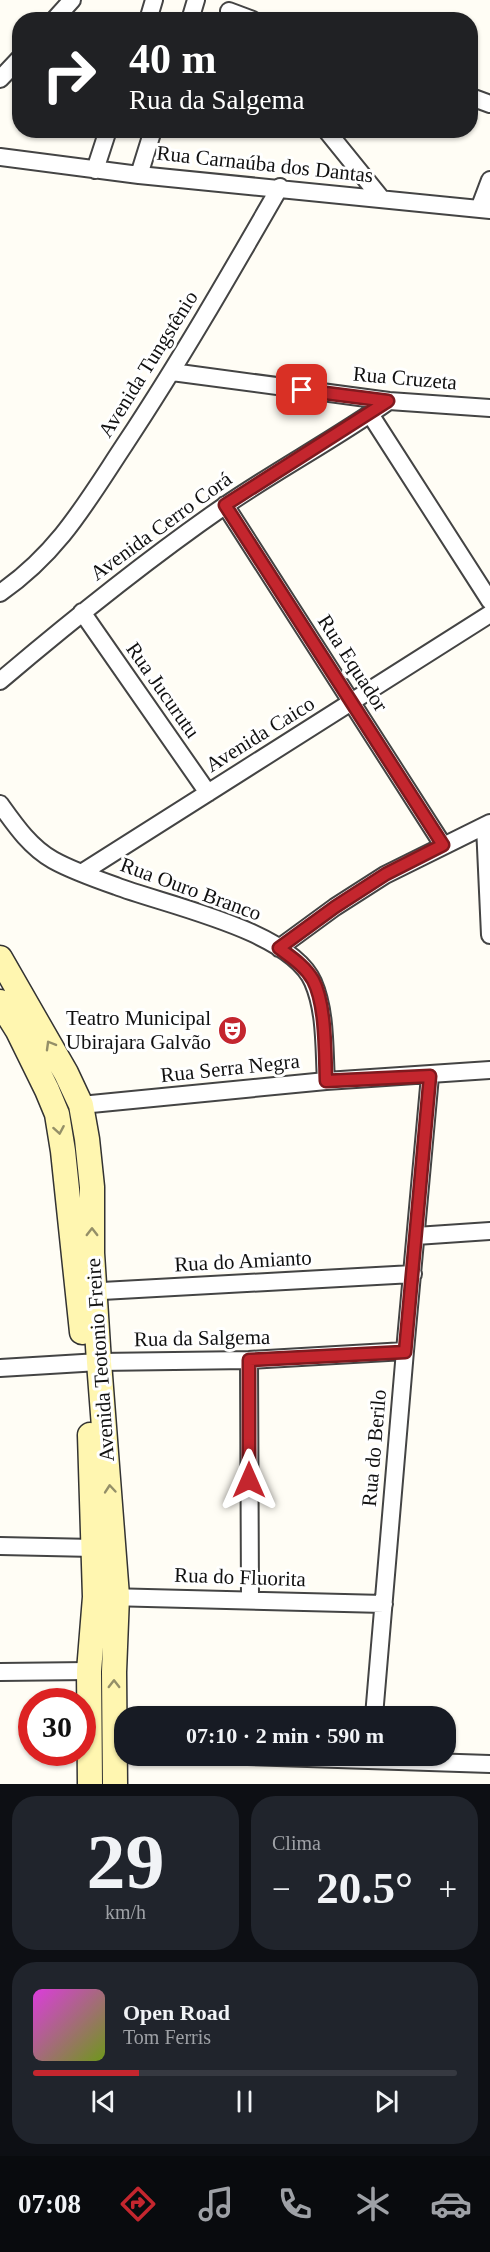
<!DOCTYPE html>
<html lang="pt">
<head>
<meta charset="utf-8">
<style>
  :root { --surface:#171b24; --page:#20242c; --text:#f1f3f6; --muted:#9ea1a6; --line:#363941; --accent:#c4262e }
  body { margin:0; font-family:Georgia,serif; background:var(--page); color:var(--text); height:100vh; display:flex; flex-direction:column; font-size:22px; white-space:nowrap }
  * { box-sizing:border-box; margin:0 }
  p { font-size:20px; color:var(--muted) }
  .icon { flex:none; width:33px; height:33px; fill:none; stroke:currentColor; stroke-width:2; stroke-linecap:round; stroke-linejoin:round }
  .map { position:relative; height:1784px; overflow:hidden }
  .panel { display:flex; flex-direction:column; gap:12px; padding:12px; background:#0d0f14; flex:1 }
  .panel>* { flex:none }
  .guide { position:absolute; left:12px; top:12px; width:466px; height:126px; border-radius:24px; box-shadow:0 2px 4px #0004; background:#202124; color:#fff; overflow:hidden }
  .speed { position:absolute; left:18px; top:1688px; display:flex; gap:12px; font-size:30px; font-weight:700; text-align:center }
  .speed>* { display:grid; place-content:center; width:78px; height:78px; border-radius:50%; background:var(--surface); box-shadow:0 2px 4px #0004; line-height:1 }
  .speed .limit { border:9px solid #d22; background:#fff; color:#111 }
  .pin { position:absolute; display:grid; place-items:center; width:51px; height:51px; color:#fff; margin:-26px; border-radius:12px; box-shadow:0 3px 9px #0006 }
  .me { position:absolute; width:66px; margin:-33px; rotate:0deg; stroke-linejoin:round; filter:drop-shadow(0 0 4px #0008) }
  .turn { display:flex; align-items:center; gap:21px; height:126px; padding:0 18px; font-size:27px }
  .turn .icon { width:78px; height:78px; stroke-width:2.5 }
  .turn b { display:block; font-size:42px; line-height:51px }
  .big { font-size:45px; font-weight:800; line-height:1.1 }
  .panel .tile { flex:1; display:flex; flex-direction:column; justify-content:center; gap:9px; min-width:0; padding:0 21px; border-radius:24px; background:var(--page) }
  .panel .dial { align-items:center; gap:0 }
  .dial b { font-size:78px; line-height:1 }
  .song { display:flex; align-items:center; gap:18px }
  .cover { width:72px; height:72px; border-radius:9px; background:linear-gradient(135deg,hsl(300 70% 55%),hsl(80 70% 35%)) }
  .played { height:6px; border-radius:3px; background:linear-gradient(90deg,var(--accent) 25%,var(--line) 25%) }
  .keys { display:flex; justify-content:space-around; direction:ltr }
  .heat { display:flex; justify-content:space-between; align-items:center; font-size:33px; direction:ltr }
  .panel .tiles { flex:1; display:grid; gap:12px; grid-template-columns:1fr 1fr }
  .tile:last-child { grid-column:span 2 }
  .trip { position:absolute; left:114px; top:1706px; width:342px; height:60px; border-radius:24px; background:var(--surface); box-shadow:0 2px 4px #0004; font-weight:800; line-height:60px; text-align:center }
  .dock { display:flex; height:96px; justify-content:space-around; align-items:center; background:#090b0e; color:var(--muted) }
  .dock .icon { width:42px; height:42px }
  .dock .current { color:var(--accent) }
  .dock b { font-size:27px; color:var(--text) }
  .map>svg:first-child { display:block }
</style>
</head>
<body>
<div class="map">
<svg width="490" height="1784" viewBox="0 0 490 1784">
  <rect width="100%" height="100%" fill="#fffdf5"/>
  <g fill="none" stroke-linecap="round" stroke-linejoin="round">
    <defs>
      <path id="street" d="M229 11 253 20
        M54 20 72 0
        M148 20 154 0
        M190 20 196 0
        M0 79 20 58
        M471 97 490 104
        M326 130 381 198
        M0 157 139 175 490 210
        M95 170 108 130
        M139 175 153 130
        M479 209 490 180
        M172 372 389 401 490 408
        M370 414 490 601
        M225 505 443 845
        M0 593C59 552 86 503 125 444 180 361 230 274 280 187
        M82 612 208 793
        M0 681C72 620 145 561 223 507 277 470 335 439 389 401
        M0 804C15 825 30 847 53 860 71 870 96 879 116 886 165 905 291 930 313 982 326 1012 324 1049 326 1081
        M485 826 490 935
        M83 872 490 614
        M279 948 335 907 385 875 490 823
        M81 1105 326 1081 490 1070
        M416 1236 490 1231
        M84 1292 413 1274
        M249 1360 250 1599
        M0 1368 99 1362 249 1360 405 1351
        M0 1546 94 1548
        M108 1597 384 1604
        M0 1672 89 1671
        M374 1716 405 1351 430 1076
        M214 1755 490 1764"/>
      <path id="secondary" d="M0 958 66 1073 81 1105 87 1139 92 1187V1253L99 1362 117 1596 114 1672 115 1784
        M0 1002 18 1031 47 1090 57 1114 63 1151 82 1332
        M90 1784 89 1671 95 1597 90 1435"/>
    </defs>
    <use href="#street" stroke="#444" stroke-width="20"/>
    <use href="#secondary" stroke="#333" stroke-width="27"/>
    <use href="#street" stroke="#fff" stroke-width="16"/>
    <use href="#secondary" stroke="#fff6b0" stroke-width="24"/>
  </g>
  <defs><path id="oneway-chevron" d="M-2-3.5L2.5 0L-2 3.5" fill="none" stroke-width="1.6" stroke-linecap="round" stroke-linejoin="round" transform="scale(1.5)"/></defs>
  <g stroke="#948f68">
    <use href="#oneway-chevron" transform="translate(50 1045) rotate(-120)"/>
    <use href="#oneway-chevron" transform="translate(59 1130) rotate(80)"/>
    <use href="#oneway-chevron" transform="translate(92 1232) rotate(-90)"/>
    <use href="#oneway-chevron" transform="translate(110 1489) rotate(-95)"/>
    <use href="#oneway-chevron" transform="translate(114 1684) rotate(-90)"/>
  </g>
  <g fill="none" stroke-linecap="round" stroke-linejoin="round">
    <defs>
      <path id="route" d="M249 1480V1360L405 1352 430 1076 326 1081C325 1053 326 1004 313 980 305 966 291 957 279 948L335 907 386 874 443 845 225 505 388 401 302 390"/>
    </defs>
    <use href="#route" stroke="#7f191e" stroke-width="15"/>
    <use href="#route" stroke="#c4262e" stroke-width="10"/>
  </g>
  <defs>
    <symbol id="theatre-disc" viewBox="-11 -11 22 22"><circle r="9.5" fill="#c4262e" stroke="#fff"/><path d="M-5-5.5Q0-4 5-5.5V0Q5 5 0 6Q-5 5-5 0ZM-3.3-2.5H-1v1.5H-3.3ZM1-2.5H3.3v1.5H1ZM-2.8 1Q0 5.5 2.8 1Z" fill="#fff"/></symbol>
  </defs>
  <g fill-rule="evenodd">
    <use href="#theatre-disc" x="216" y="1014" width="33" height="33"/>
  </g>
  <g text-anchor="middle" stroke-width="6" stroke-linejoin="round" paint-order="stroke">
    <g font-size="21" fill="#111" stroke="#fff">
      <text transform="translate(265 164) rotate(6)" y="7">Rua Carnaúba dos Dantas</text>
      <text transform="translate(148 364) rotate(-58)" y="7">Avenida Tungstênio</text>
      <text transform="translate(405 378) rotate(5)" y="7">Rua Cruzeta</text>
      <text transform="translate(161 526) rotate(-36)" y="7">Avenida Cerro Corá</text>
      <text transform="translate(353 663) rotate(57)" y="7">Rua Equador</text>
      <text transform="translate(163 690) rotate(55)" y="7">Rua Jucurutu</text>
      <text transform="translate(260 734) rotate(-32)" y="7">Avenida Caico</text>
      <text transform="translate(191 889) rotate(20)" y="7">Rua Ouro Branco</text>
      <text transform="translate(230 1068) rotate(-6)" y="7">Rua Serra Negra</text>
      <text transform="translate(243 1261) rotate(-3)" y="7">Rua do Amianto</text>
      <text transform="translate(202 1338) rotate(-1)" y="7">Rua da Salgema</text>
      <text transform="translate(100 1360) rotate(-94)" y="7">Avenida Teotonio Freire</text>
      <text transform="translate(374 1448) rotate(-85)" y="7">Rua do Berilo</text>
      <text transform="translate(240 1577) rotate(2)" y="7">Rua do Fluorita</text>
    </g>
    <g font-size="21" fill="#111" stroke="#fff" text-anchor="end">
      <text x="211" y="1025">Teatro Municipal<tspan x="211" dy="24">Ubirajara Galvão</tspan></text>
    </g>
  </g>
</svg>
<div class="speed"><div class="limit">30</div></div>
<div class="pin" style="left:302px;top:390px;background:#d93025"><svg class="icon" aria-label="arrive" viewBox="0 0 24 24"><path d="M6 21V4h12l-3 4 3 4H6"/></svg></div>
<svg class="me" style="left:249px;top:1480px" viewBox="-20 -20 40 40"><path d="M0-17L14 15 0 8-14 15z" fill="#c4262e" stroke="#fff" stroke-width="4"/></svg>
<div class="trip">07:10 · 2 min · 590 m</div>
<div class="guide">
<div class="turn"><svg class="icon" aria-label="right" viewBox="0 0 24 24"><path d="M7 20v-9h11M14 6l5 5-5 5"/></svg><div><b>40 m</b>Rua da Salgema</div></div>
</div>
</div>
<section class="panel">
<div class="tiles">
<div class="tile dial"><b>29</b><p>km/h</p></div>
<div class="tile"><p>Clima</p>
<div class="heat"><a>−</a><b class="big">20.5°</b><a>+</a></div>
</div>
<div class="tile">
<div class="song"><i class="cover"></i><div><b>Open Road</b><p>Tom Ferris</p></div></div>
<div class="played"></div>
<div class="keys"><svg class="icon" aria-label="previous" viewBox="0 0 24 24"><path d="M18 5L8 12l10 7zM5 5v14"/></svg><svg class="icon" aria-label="pause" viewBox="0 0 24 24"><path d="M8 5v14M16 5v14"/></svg><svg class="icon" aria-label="next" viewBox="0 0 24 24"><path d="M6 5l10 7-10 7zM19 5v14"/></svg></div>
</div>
</div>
</section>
<nav class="dock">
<b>07:08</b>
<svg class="icon current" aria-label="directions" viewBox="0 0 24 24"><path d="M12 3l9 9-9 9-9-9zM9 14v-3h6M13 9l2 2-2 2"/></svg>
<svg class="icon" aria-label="music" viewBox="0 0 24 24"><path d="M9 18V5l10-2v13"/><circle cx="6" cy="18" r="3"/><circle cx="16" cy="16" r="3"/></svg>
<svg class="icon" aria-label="phone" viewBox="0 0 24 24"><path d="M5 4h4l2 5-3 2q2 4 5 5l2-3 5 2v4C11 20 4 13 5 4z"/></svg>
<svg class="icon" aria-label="climate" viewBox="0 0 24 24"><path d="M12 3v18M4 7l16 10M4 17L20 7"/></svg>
<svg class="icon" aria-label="car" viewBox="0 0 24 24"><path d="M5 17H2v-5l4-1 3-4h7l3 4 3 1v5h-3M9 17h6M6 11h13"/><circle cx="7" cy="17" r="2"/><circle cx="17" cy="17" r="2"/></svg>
</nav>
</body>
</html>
